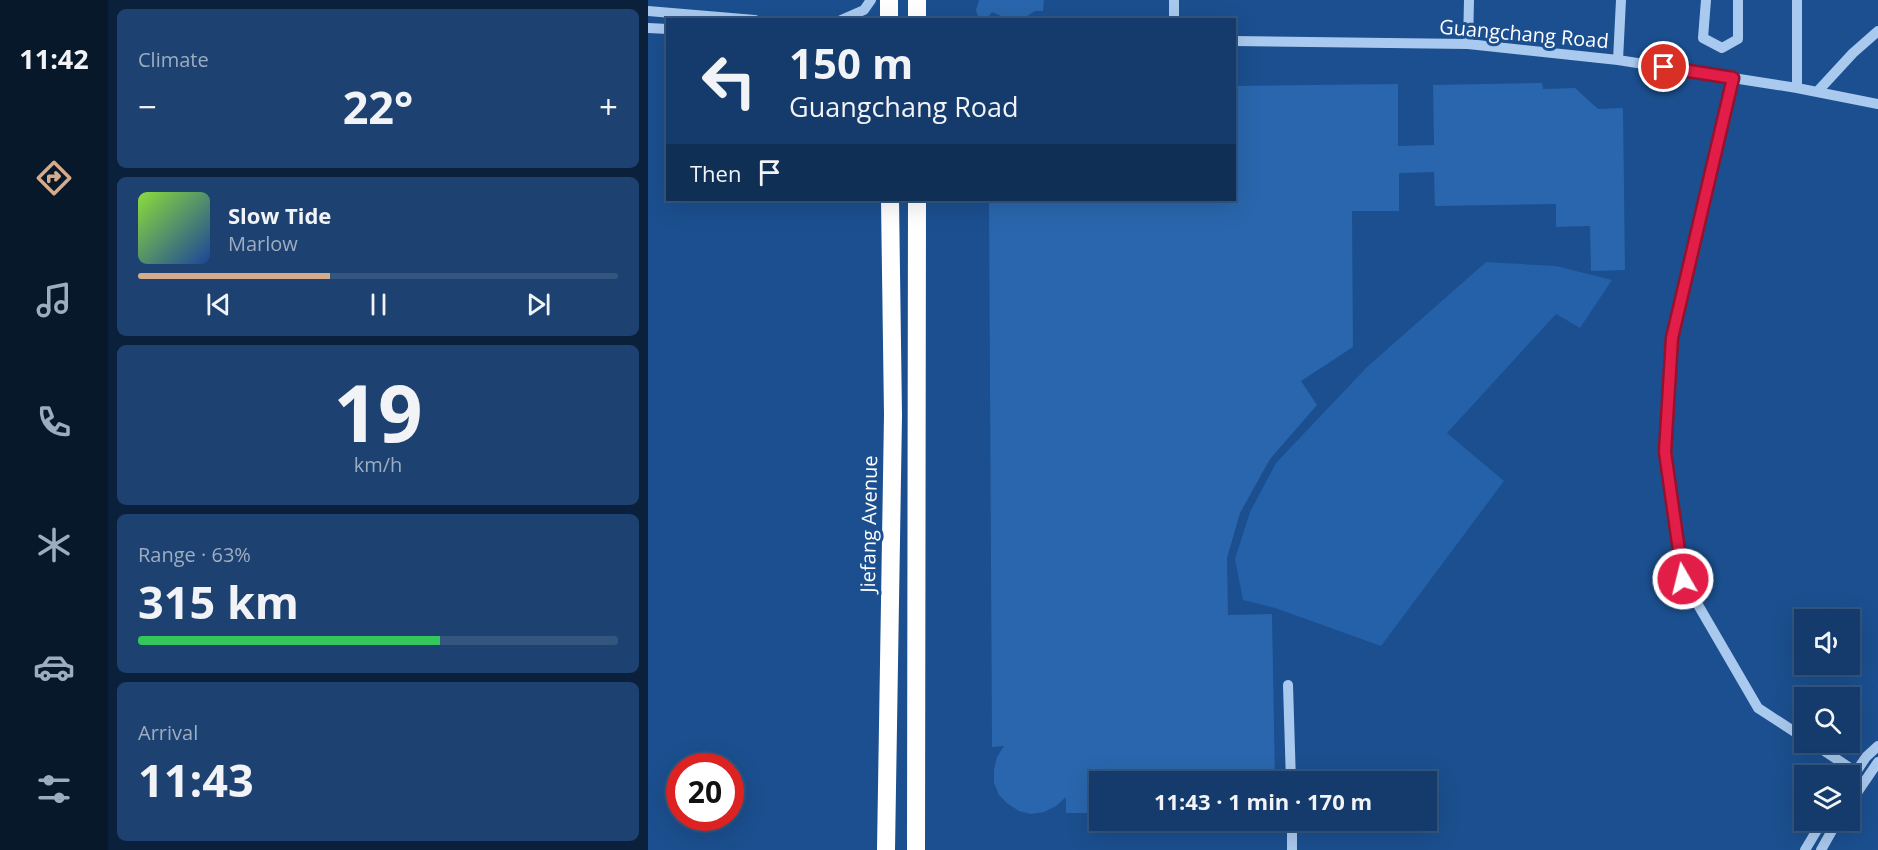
<!DOCTYPE html>
<html lang="en">
<head>
<meta charset="utf-8">
<style>
  :root { --surface:#143b6b; --page:#1d4271; --text:#f1f3f6; --muted:#9dadc1; --line:#33557e; --accent:#d6ab8b }
  body { margin:0; font-family:"Open Sans",sans-serif; background:var(--page); color:var(--text); height:100vh; display:flex; flex-direction:column; font-size:22px; white-space:nowrap }
  * { box-sizing:border-box; margin:0 }
  p { font-size:20px; color:var(--muted) }
  .icon { flex:none; width:33px; height:33px; fill:none; stroke:currentColor; stroke-width:2; stroke-linecap:round; stroke-linejoin:round }
  .map { position:relative; flex:1; overflow:hidden }
  .side { display:flex; flex-direction:column; gap:9px; padding:9px; background:#0b203b; width:540px }
  .side>* { flex:none }
  .banner { position:absolute; left:18px; top:18px; width:570px; height:183px; border-radius:0px; box-shadow:0 6px 24px #0002,0 0 0 2px var(--line); background:#143b6b; color:var(--text); overflow:hidden }
  .buttons { position:absolute; left:1146px; top:609px; display:grid; gap:12px }
  .buttons a { display:grid; place-items:center; width:66px; height:66px; border-radius:0px; background:var(--surface); box-shadow:0 6px 24px #0002,0 0 0 2px var(--line); font-size:30px }
  .speed { position:absolute; left:18px; top:753px; display:flex; gap:12px; font-size:30px; font-weight:700; text-align:center }
  .speed>* { display:grid; place-content:center; width:78px; height:78px; border-radius:50%; background:var(--surface); box-shadow:0 6px 24px #0002,0 0 0 2px var(--line); line-height:1 }
  .speed .limit { border:9px solid #d22; background:#fff; color:#111 }
  .pin { position:absolute; display:grid; place-items:center; width:51px; height:51px; color:#fff; margin:-26px; border:3px solid #fff; border-radius:50%; box-shadow:0 2px 6px #0007 }
  .me { position:absolute; width:66px; margin:-33px; rotate:352deg; stroke-linejoin:round; filter:drop-shadow(0 0 4px #0008) }
  .turn { display:flex; align-items:center; gap:21px; height:126px; padding:0 24px; font-size:27px }
  .turn .icon { width:78px; height:78px; stroke-width:2.5 }
  .turn b { display:block; font-size:42px; line-height:51px }
  .then { display:flex; align-items:center; height:57px; padding:0 24px; background:#0003; gap:12px; font-size:22px }
  .big { font-size:45px; font-weight:700; line-height:1.1 }
  .side .card { flex:1; display:flex; flex-direction:column; justify-content:center; gap:9px; min-width:0; padding:0 21px; border-radius:9px; background:var(--page) }
  .side .dial { align-items:center; gap:0 }
  .dial b { font-size:78px; line-height:1 }
  .song { display:flex; align-items:center; gap:18px }
  .cover { width:72px; height:72px; border-radius:9px; background:linear-gradient(135deg,hsl(90 70% 55%),hsl(220 70% 35%)) }
  .played { height:6px; border-radius:3px; background:linear-gradient(90deg,var(--accent) 40%,var(--line) 40%) }
  .keys { display:flex; justify-content:space-around; direction:ltr }
  .heat { display:flex; justify-content:space-between; align-items:center; font-size:33px; direction:ltr }
  .charge { height:9px; border-radius:4px; background:linear-gradient(90deg,#34c759 63%,var(--line) 0) }
  .trip { position:absolute; left:441px; top:771px; width:348px; height:60px; border-radius:0px; background:var(--surface); box-shadow:0 6px 24px #0002,0 0 0 2px var(--line); font-weight:700; line-height:60px; text-align:center }
  main { display:flex; flex:1; min-height:0 }
  .dock { display:flex; flex-direction:column; width:108px; justify-content:space-around; align-items:center; background:#08182b; color:var(--muted) }
  .dock .icon { width:42px; height:42px }
  .dock .selected { color:var(--accent) }
  .dock b { font-size:27px; color:var(--text) }
  .map>svg:first-child { display:block }
</style>
</head>
<body>
<main>
<nav class="dock">
<b>11:42</b>
<svg class="icon selected" aria-label="directions" viewBox="0 0 24 24"><path d="M12 3l9 9-9 9-9-9zM9 14v-3h6M13 9l2 2-2 2"/></svg>
<svg class="icon" aria-label="music" viewBox="0 0 24 24"><path d="M9 18V5l10-2v13"/><circle cx="6" cy="18" r="3"/><circle cx="16" cy="16" r="3"/></svg>
<svg class="icon" aria-label="phone" viewBox="0 0 24 24"><path d="M5 4h4l2 5-3 2q2 4 5 5l2-3 5 2v4C11 20 4 13 5 4z"/></svg>
<svg class="icon" aria-label="climate" viewBox="0 0 24 24"><path d="M12 3v18M4 7l16 10M4 17L20 7"/></svg>
<svg class="icon" aria-label="car" viewBox="0 0 24 24"><path d="M5 17H2v-5l4-1 3-4h7l3 4 3 1v5h-3M9 17h6M6 11h13"/><circle cx="7" cy="17" r="2"/><circle cx="17" cy="17" r="2"/></svg>
<svg class="icon" aria-label="filters" viewBox="0 0 24 24"><path d="M4 7h16M4 17h16"/><circle cx="9" cy="7" r="2"/><circle cx="15" cy="17" r="2"/></svg>
</nav>
<section class="side">
<div class="card"><p>Climate</p>
<div class="heat"><a>−</a><b class="big">22°</b><a>+</a></div>
</div>
<div class="card">
<div class="song"><i class="cover"></i><div><b>Slow Tide</b><p>Marlow</p></div></div>
<div class="played"></div>
<div class="keys"><svg class="icon" aria-label="previous" viewBox="0 0 24 24"><path d="M18 5L8 12l10 7zM5 5v14"/></svg><svg class="icon" aria-label="pause" viewBox="0 0 24 24"><path d="M8 5v14M16 5v14"/></svg><svg class="icon" aria-label="next" viewBox="0 0 24 24"><path d="M6 5l10 7-10 7zM19 5v14"/></svg></div>
</div>
<div class="card dial"><b>19</b><p>km/h</p></div>
<div class="card"><p>Range · 63%</p><b class="big">315 km</b><div class="charge"></div></div>
<div class="card"><p>Arrival</p><b class="big">11:43</b></div>
</section>
<div class="map">
<svg width="1230" height="850" viewBox="0 0 1230 850">
  <rect width="100%" height="100%" fill="#1b4f8f"/>
  <path fill="#2461a8" d="M838 262 908 266 964 280 932 328 908 314 799 433 856 481 733 646 627 608 595 600 587 559 602 512 628 463 719 367Z"/>
  <path fill="#2a66ad" d="M331 0H396L395 11H387L373 20H362L344 12 340 17 335 19 330 17 328 10Z
    M894 83 895 89 927 88 950 109 975 108 977 270 943 271 942 226 908 227V204L787 206 786 172 751 173V211H704L705 347 653 381 669 405 622 459 592 513 579 558 580 615 624 614 627 782H452V813H418V797L408 806 396 812 383 814 371 811 360 804 351 795 346 783V770L349 757 356 746 344 747 341 200H586V86L750 84V146L786 145 785 85Z"/>
  <g fill="none" stroke-linecap="round" stroke-linejoin="round">
    <path stroke="#a9c9ee" stroke-width="10" d="M1058 0 1055 38 1074 48 1090 39V0
      M0 11 107 20
      M193 20 216 10 223 0
      M526 20V0
      M0 28 20 29
      M586 41 820 44 970 60 1149 88 1230 104
      M820 44 821 0
      M970 60 973 0
      M1085 78 1024 338 1017 452 1035 579 1110 708 1156 738
      M1149 88V0
      M1169 92 1205 53 1230 31
      M640 685 643 782
      M1163 742 1208 772
      M1202 781 1218 757 1230 746
      M1202 803 1230 762
      M644 820V850
      M1157 850 1175 820
      M1173 850 1190 820"/>
    <path stroke="#fff" stroke-width="18" d="M241 20V0
      M269 20V0
      M238 850 245 415 242 200
      M268 850 269 200"/>
  </g>
  <g fill="none" stroke-linecap="round" stroke-linejoin="round">
    <defs>
      <path id="route" d="M1016 67 1085 78 1024 338 1017 452 1035 579"/>
    </defs>
    <use href="#route" stroke="#92132f" stroke-width="15"/>
    <use href="#route" stroke="#e11d48" stroke-width="10"/>
  </g>
  <g text-anchor="middle" stroke-width="6" stroke-linejoin="round" paint-order="stroke">
    <g font-size="20" fill="#fff" stroke="#1b4f8f">
      <text transform="translate(876 34) rotate(5)" y="7">Guangchang Road</text>
      <text transform="translate(221 524) rotate(-89)" y="7">Jiefang Avenue</text>
    </g>
  </g>
</svg>
<div class="buttons">
<a><svg class="icon" aria-label="sound" viewBox="0 0 24 24"><path d="M4 9h4l5-4v14l-5-4H4zM17 9q2 3 0 6"/></svg></a>
<a><svg class="icon" aria-label="search" viewBox="0 0 24 24"><circle cx="10" cy="10" r="6"/><path d="M15 15l6 6"/></svg></a>
<a><svg class="icon" aria-label="layers" viewBox="0 0 24 24"><path d="M12 4l9 5-9 5-9-5zM3 14l9 5 9-5"/></svg></a>
</div>
<div class="speed"><div class="limit">20</div></div>
<div class="pin" style="left:1016px;top:67px;background:#d93025"><svg class="icon" aria-label="arrive" viewBox="0 0 24 24"><path d="M6 21V4h12l-3 4 3 4H6"/></svg></div>
<svg class="me" style="left:1035px;top:579px" viewBox="-20 -20 40 40"><circle r="17" fill="#e11d48" stroke="#fff" stroke-width="3"/><path d="M0-11L8 9 0 5-8 9z" fill="#fff"/></svg>
<div class="trip">11:43 · 1 min · 170 m</div>
<div class="banner">
<div class="turn"><svg class="icon" aria-label="left" viewBox="0 0 24 24"><path d="M17 20v-9H6M10 6l-5 5 5 5"/></svg><div><b>150 m</b>Guangchang Road</div></div>
<div class="then">Then<svg class="icon" aria-label="arrive" viewBox="0 0 24 24"><path d="M6 21V4h12l-3 4 3 4H6"/></svg></div>
</div>
</div>
</main>
</body>
</html>
